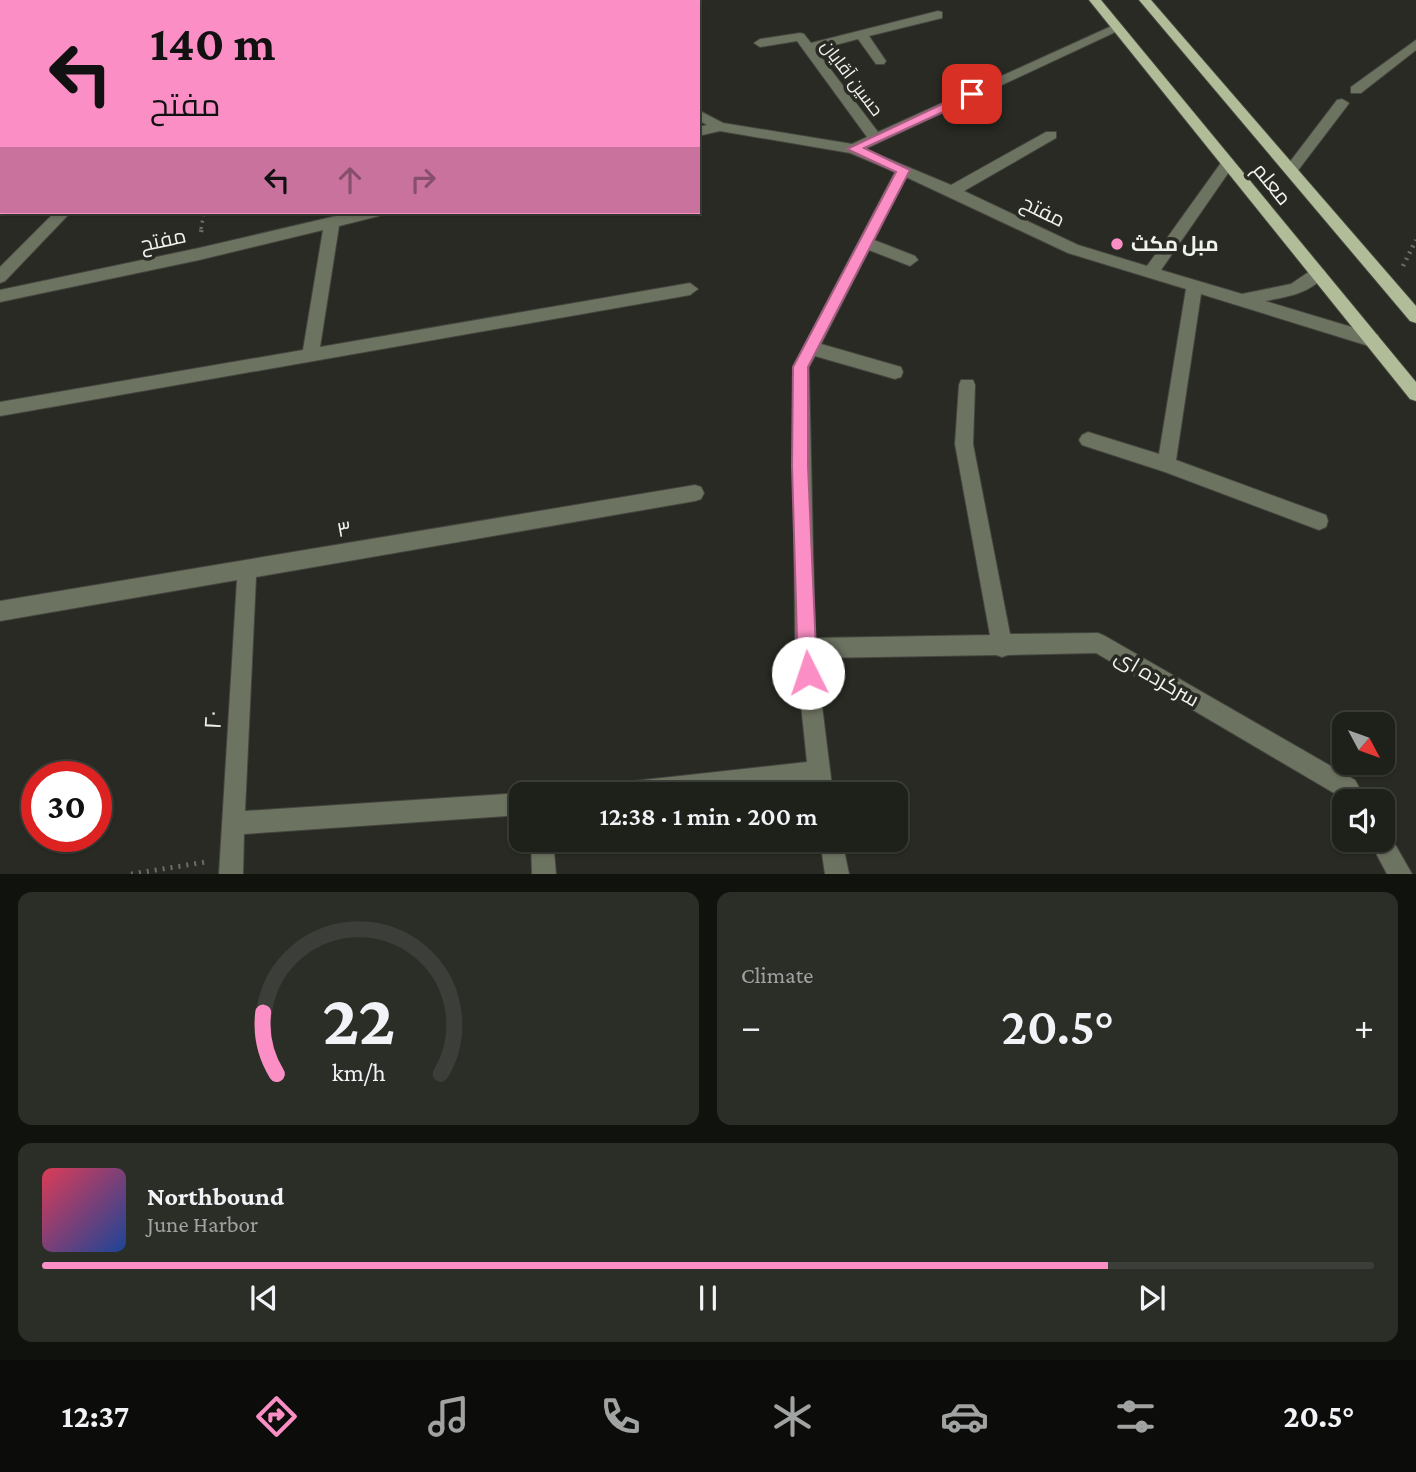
<!DOCTYPE html>
<html lang="en">
<head>
<meta charset="utf-8">
<style>
  :root { --surface:#1e201a; --page:#2b2d27; --text:#f1f3f6; --muted:#a1a3a2; --line:#3c3e39; --accent:#fb8fc5 }
  body { margin:0; font-family:"Crimson Pro",Cairo,serif; background:var(--page); color:var(--text); height:100vh; display:flex; flex-direction:column; font-size:26px; white-space:nowrap }
  * { box-sizing:border-box; margin:0 }
  p { font-size:23px; color:var(--muted) }
  .icon { flex:none; width:38px; height:38px; fill:none; stroke:currentColor; stroke-width:2; stroke-linecap:round; stroke-linejoin:round }
  .map { position:relative; height:874px; overflow:hidden }
  .details { display:flex; flex-direction:column; gap:18px; padding:18px; background:#10120e; flex:1 }
  .details>* { flex:none }
  .banner { position:absolute; left:0px; top:0px; width:700px; height:214px; box-shadow:0 2px 5px #0004,0 0 0 2px var(--line); background:#fb8fc5; color:#111; overflow:hidden }
  .needle { width:46px; rotate:131deg }
  .controls { position:absolute; left:1332px; top:712px; display:grid; gap:14px }
  .controls a { display:grid; place-items:center; width:63px; height:63px; border-radius:14px; background:var(--surface); box-shadow:0 2px 5px #0004,0 0 0 2px var(--line); font-size:35px }
  .speed { position:absolute; left:21px; top:761px; display:flex; gap:14px; font-size:35px; font-weight:700; text-align:center }
  .speed>* { display:grid; place-content:center; width:91px; height:91px; border-radius:50%; background:var(--surface); box-shadow:0 2px 5px #0004,0 0 0 2px var(--line); line-height:1 }
  .speed .limit { border:10px solid #d22; background:#fff; color:#111 }
  .pin { position:absolute; display:grid; place-items:center; width:60px; height:60px; color:#fff; margin:-30px; border-radius:14px; box-shadow:0 4px 10px #0006 }
  .me { position:absolute; width:77px; margin:-38px; rotate:356deg; stroke-linejoin:round; filter:drop-shadow(0 0 5px #0008) }
  .turn { display:flex; align-items:center; gap:24px; height:147px; padding:0 35px; font-size:32px }
  .turn .icon { width:91px; height:91px; stroke-width:2.5 }
  .turn b { display:block; font-size:49px; line-height:60px }
  .lanes { display:flex; align-items:center; height:66px; padding:0 35px; background:#0003; justify-content:center; gap:35px; direction:ltr }
  .lanes .off { opacity:.35 }
  .big { font-size:52px; font-weight:600; line-height:1.1 }
  .details .card { flex:1; display:flex; flex-direction:column; justify-content:center; gap:10px; min-width:0; padding:0 24px; border-radius:14px; background:var(--page) }
  .details .dial { align-items:center; gap:0 }
  .dial svg { height:182px; overflow:visible; fill:none; stroke:var(--line); stroke-width:7; stroke-linecap:round; text-anchor:middle }
  .dial text { fill:var(--text); stroke:none }
  .song { display:flex; align-items:center; gap:21px }
  .cover { width:84px; height:84px; border-radius:10px; background:linear-gradient(135deg,hsl(350 70% 55%),hsl(220 70% 35%)) }
  .played { height:7px; border-radius:4px; background:linear-gradient(90deg,var(--accent) 80%,var(--line) 80%) }
  .keys { display:flex; justify-content:space-around; direction:ltr }
  .heat { display:flex; justify-content:space-between; align-items:center; font-size:38px; direction:ltr }
  .details .tiles { flex:1; display:grid; gap:18px; grid-template-columns:1fr 1fr }
  .card:last-child { grid-column:span 2 }
  .trip { position:absolute; left:509px; top:782px; width:399px; height:70px; border-radius:14px; background:var(--surface); box-shadow:0 2px 5px #0004,0 0 0 2px var(--line); font-weight:600; line-height:70px; text-align:center }
  .tabs { display:flex; height:112px; justify-content:space-around; align-items:center; background:#0c0d0a; color:var(--muted) }
  .tabs .icon { width:49px; height:49px }
  .tabs .on { color:var(--accent) }
  .tabs b { font-size:32px; color:var(--text) }
  .map>svg:first-child { display:block }
</style>
</head>
<body>
<div class="map">
<svg width="1416" height="874" viewBox="0 0 1416 874">
  <rect width="100%" height="100%" fill="#282a23"/>
  <g fill="none" stroke-linecap="round" stroke-linejoin="round">
    <defs>
      <path id="minor" d="M335 0H349L334 2Z
        M527 0H540L541 2H528Z
        M660 0H677L659 2Z
        M938 11 942 12V18L869 36 886 61 884 64H876L858 39 816 50 878 132 1114 25 1124 28 865 149 951 185 1046 132H1056V138L964 191 1078 245 1147 266 1223 160H1233V166L1161 270 1242 294 1291 284 1313 269H1323L1326 273C1313 293 1287 297 1265 301L1378 335 1380 340 1378 345 1372 347 1201 294 1176 460 1326 515 1328 521 1326 527 1319 530 1165 472 1082 445 1079 440 1082 435 1088 432 1159 454 1186 289 1068 253 906 177 874 240 915 256 918 260 910 266 869 250 821 344 901 367 903 372 901 377 895 379 815 356 809 367 815 638 990 635 955 444 959 385 961 380H973L975 385 973 444 1010 634 1098 633 1105 636 1355 780 1367 802 1344 803 1339 796 1096 653 1008 655 1002 657 996 655 816 658 833 794H811L810 784 712 794H605L608 786 616 783 807 762 795 648 793 367 895 172 850 153 720 131 698 136V127L707 125 698 120V110L723 123 852 144 867 137 797 41 760 47 754 43 760 39 800 33 804 34 811 43Z
        M1416 40V50L1361 93H1351V87Z
        M1342 99 1349 103 1347 106 1296 173H1286V167L1337 100Z
        M55 212H71L5 281 0 283V267Z
        M353 212H381L379 216 339 226 320 347 690 283 698 289 690 295 0 416V402L303 350 323 230 199 260 0 302V290L199 248Z
        M695 485 701 487 704 493 701 499 695 501 256 577 245 811 522 793 526 794H522V815L244 834 243 874H219L237 580 0 621V601Z
        M1382 830 1388 832 1412 874H1387L1369 840H1382Z
        M531 840H553L556 874H532Z
        M820 840H842L849 874H825Z"/>
      <path id="major" d="M1089 0H1101L1416 382V401L1410 399Z
        M1139 0H1151L1416 306V323L1410 321Z"/>
    </defs>
    <use href="#minor" stroke="#44463f" stroke-width="2"/>
    <use href="#major" stroke="#44463f" stroke-width="2"/>
    <path stroke="#6b6d66" stroke-width="3.5" stroke-dasharray="2 4.5" stroke-linecap="butt" d="M175 2 178 0
      M201 229 204 212"/>
    <path stroke="#6b6d66" stroke-width="4.5" stroke-dasharray="2 5" stroke-linecap="butt" d="M201 232 202 228
      M1403 266 1416 240"/>
    <path stroke="#6b6d66" stroke-width="5" stroke-dasharray="2 6" stroke-linecap="butt" d="M131 874 206 862"/>
    <use href="#minor" fill="#6d7361" fill-rule="evenodd"/>
    <use href="#major" fill="#b1bd98" fill-rule="evenodd"/>
  </g>
  <path fill="#fb8fc5" stroke="#a35d80" stroke-width="2" d="M972 90 976 91V97L864 148 910 170 808 367V466L817 673 814 680 808 683 801 680 798 673 792 466 793 367 896 172 847 149Z"/>
  <circle fill="#fb8fc5" stroke="#282a23" stroke-width="2.5" cx="1117" cy="244" r="7"/>
  <g text-anchor="middle" stroke-width="7" stroke-linejoin="round" paint-order="stroke">
    <g font-size="18" fill="#f0f2ed" stroke="#282a23">
      <text transform="translate(852 78) rotate(53)" y="6">حسین آقایان</text>
    </g>
    <g font-size="21" fill="#f0f2ed" stroke="#282a23">
      <text transform="translate(1272 184) rotate(51)" y="7">معلم</text>
      <text transform="translate(1043 211) rotate(26)" y="7">مفتح</text>
      <text transform="translate(163 240) rotate(-12)" y="7">مفتح</text>
      <text transform="translate(344 529) rotate(-10)" y="7">۳</text>
      <text transform="translate(1157 678) rotate(30)" y="7">سرکرده ای</text>
    </g>
    <g font-size="21" font-weight="bold" fill="#f0f2ed" stroke="#282a23" text-anchor="start">
      <text x="1131" y="251">مبل مکث</text>
    </g>
    <g font-size="24" fill="#f0f2ed" stroke="#282a23">
      <text transform="translate(213 720) rotate(-87)" y="8">۲۰</text>
    </g>
  </g>
</svg>
<div class="controls">
<a><svg class="needle" viewBox="-14 -14 28 28"><path d="M0-13l5 13h-10z" fill="#e53935"/><path d="M0 13l5-13h-10z" fill="#a1a3a2"/></svg></a>
<a><svg class="icon" aria-label="sound" viewBox="0 0 24 24"><path d="M4 9h4l5-4v14l-5-4H4zM17 9q2 3 0 6"/></svg></a>
</div>
<div class="speed"><div class="limit">30</div></div>
<div class="pin" style="left:972px;top:94px;background:#d93025"><svg class="icon" aria-label="arrive" viewBox="0 0 24 24"><path d="M6 21V4h12l-3 4 3 4H6"/></svg></div>
<svg class="me" style="left:808px;top:673px" viewBox="-20 -20 40 40"><circle r="19" fill="#fff"/><path d="M0-13L10 11 0 6-10 11z" fill="#fb8fc5"/></svg>
<div class="trip">12:38 · 1 min · 200 m</div>
<div class="banner">
<div class="turn"><svg class="icon" aria-label="left" viewBox="0 0 24 24"><path d="M17 20v-9H6M10 6l-5 5 5 5"/></svg><div><b>140 m</b>مفتح</div></div>
<div class="lanes"><svg class="icon" aria-label="left" viewBox="0 0 24 24"><path d="M17 20v-9H6M10 6l-5 5 5 5"/></svg><svg class="icon off" aria-label="ahead" viewBox="0 0 24 24"><path d="M12 20V5M6 11l6-6 6 6"/></svg><svg class="icon off" aria-label="right" viewBox="0 0 24 24"><path d="M7 20v-9h11M14 6l5 5-5 5"/></svg></div>
</div>
</div>
<section class="details">
<div class="tiles">
<div class="card dial"><svg viewBox="0 0 100 80">
<path d="M14 69A42 42 0 1 1 86 69"/>
<path d="M14 69A42 42 0 0 1 8 42" stroke="#fb8fc5"/>
<text x="50" y="56" font-size="32" font-weight="700">22</text>
<text x="50" y="72" font-size="11">km/h</text>
</svg></div>
<div class="card"><p>Climate</p>
<div class="heat"><a>−</a><b class="big">20.5°</b><a>+</a></div>
</div>
<div class="card">
<div class="song"><i class="cover"></i><div><b>Northbound</b><p>June Harbor</p></div></div>
<div class="played"></div>
<div class="keys"><svg class="icon" aria-label="previous" viewBox="0 0 24 24"><path d="M18 5L8 12l10 7zM5 5v14"/></svg><svg class="icon" aria-label="pause" viewBox="0 0 24 24"><path d="M8 5v14M16 5v14"/></svg><svg class="icon" aria-label="next" viewBox="0 0 24 24"><path d="M6 5l10 7-10 7zM19 5v14"/></svg></div>
</div>
</div>
</section>
<nav class="tabs">
<b>12:37</b>
<svg class="icon on" aria-label="directions" viewBox="0 0 24 24"><path d="M12 3l9 9-9 9-9-9zM9 14v-3h6M13 9l2 2-2 2"/></svg>
<svg class="icon" aria-label="music" viewBox="0 0 24 24"><path d="M9 18V5l10-2v13"/><circle cx="6" cy="18" r="3"/><circle cx="16" cy="16" r="3"/></svg>
<svg class="icon" aria-label="phone" viewBox="0 0 24 24"><path d="M5 4h4l2 5-3 2q2 4 5 5l2-3 5 2v4C11 20 4 13 5 4z"/></svg>
<svg class="icon" aria-label="climate" viewBox="0 0 24 24"><path d="M12 3v18M4 7l16 10M4 17L20 7"/></svg>
<svg class="icon" aria-label="car" viewBox="0 0 24 24"><path d="M5 17H2v-5l4-1 3-4h7l3 4 3 1v5h-3M9 17h6M6 11h13"/><circle cx="7" cy="17" r="2"/><circle cx="17" cy="17" r="2"/></svg>
<svg class="icon" aria-label="filters" viewBox="0 0 24 24"><path d="M4 7h16M4 17h16"/><circle cx="9" cy="7" r="2"/><circle cx="15" cy="17" r="2"/></svg>
<b>20.5°</b>
</nav>
</body>
</html>
